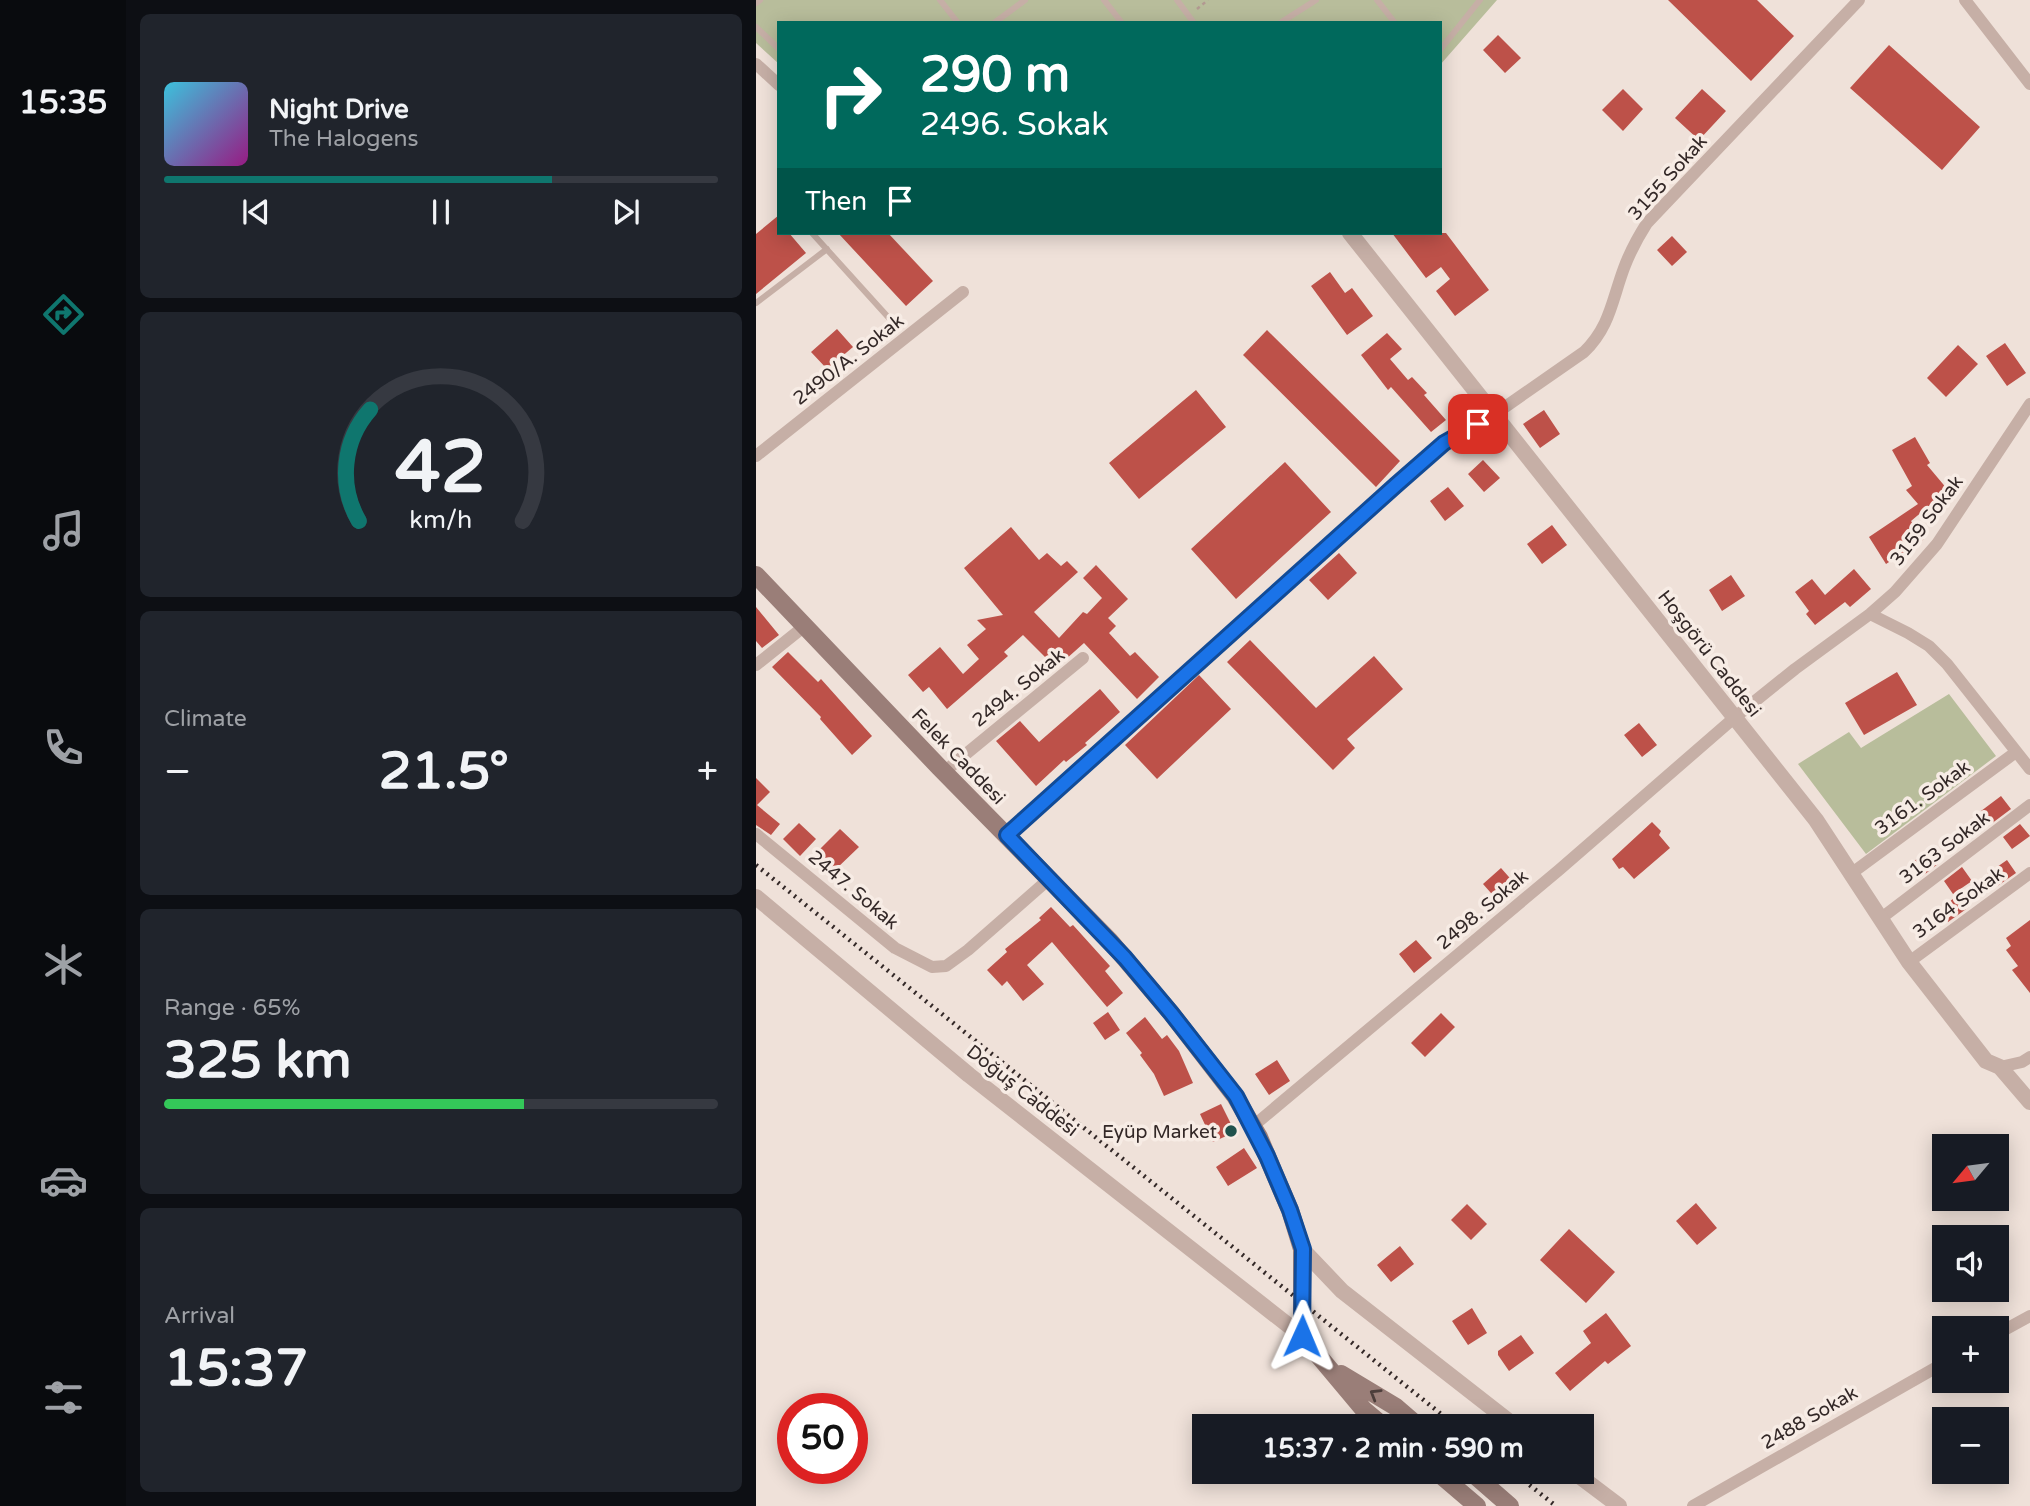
<!DOCTYPE html>
<html lang="en">
<head>
<meta charset="utf-8">
<style>
  :root { --surface:#171b24; --page:#20242c; --text:#f1f3f6; --muted:#9ea1a6; --line:#363941; --accent:#0f766e }
  body { margin:0; font-family:"Varela Round",sans-serif; background:var(--page); color:var(--text); height:100vh; display:flex; flex-direction:column; font-size:26px; white-space:nowrap }
  * { box-sizing:border-box; margin:0 }
  p { font-size:23px; color:var(--muted) }
  .icon { flex:none; width:38px; height:38px; fill:none; stroke:currentColor; stroke-width:2; stroke-linecap:round; stroke-linejoin:round }
  .map { position:relative; flex:1; overflow:hidden }
  .drawer { display:flex; flex-direction:column; gap:14px; padding:14px; background:#0d0f14; width:630px }
  .drawer>* { flex:none }
  .banner { position:absolute; left:21px; top:21px; width:665px; height:214px; border-radius:0px; box-shadow:0 4px 18px #0003; background:#00695c; color:#fff; overflow:hidden }
  .needle { width:46px; rotate:241deg }
  .controls { position:absolute; left:1176px; top:1134px; display:grid; gap:14px }
  .controls a { display:grid; place-items:center; width:77px; height:77px; border-radius:0px; background:var(--surface); box-shadow:0 4px 18px #0003; font-size:35px }
  .speed { position:absolute; left:21px; top:1393px; display:flex; gap:14px; font-size:35px; font-weight:700; text-align:center }
  .speed>* { display:grid; place-content:center; width:91px; height:91px; border-radius:50%; background:var(--surface); box-shadow:0 4px 18px #0003; line-height:1 }
  .speed .limit { border:10px solid #d22; background:#fff; color:#111 }
  .pin { position:absolute; display:grid; place-items:center; width:60px; height:60px; color:#fff; margin:-30px; border-radius:14px; box-shadow:0 4px 10px #0006 }
  .me { position:absolute; width:77px; margin:-38px; rotate:1deg; stroke-linejoin:round; filter:drop-shadow(0 0 5px #0008) }
  .turn { display:flex; align-items:center; gap:24px; height:147px; padding:0 28px; font-size:32px }
  .turn .icon { width:91px; height:91px; stroke-width:2.5 }
  .turn b { display:block; font-size:49px; line-height:60px }
  .then { display:flex; align-items:center; height:66px; padding:0 28px; background:#0003; gap:14px; font-size:26px }
  .big { font-size:52px; font-weight:800; line-height:1.1 }
  .drawer .tile { flex:1; display:flex; flex-direction:column; justify-content:center; gap:10px; min-width:0; padding:0 24px; border-radius:10px; background:var(--page) }
  .drawer .dial { align-items:center; gap:0 }
  .dial svg { height:182px; overflow:visible; fill:none; stroke:var(--line); stroke-width:7; stroke-linecap:round; text-anchor:middle }
  .dial text { fill:var(--text); stroke:none }
  .song { display:flex; align-items:center; gap:21px }
  .cover { width:84px; height:84px; border-radius:10px; background:linear-gradient(135deg,hsl(190 70% 55%),hsl(310 70% 35%)) }
  .played { height:7px; border-radius:4px; background:linear-gradient(90deg,var(--accent) 70%,var(--line) 70%) }
  .keys { display:flex; justify-content:space-around; direction:ltr }
  .heat { display:flex; justify-content:space-between; align-items:center; font-size:38px; direction:ltr }
  .charge { height:10px; border-radius:5px; background:linear-gradient(90deg,#34c759 65%,var(--line) 0) }
  .trip { position:absolute; left:436px; top:1414px; width:402px; height:70px; border-radius:0px; background:var(--surface); box-shadow:0 4px 18px #0003; font-weight:800; line-height:70px; text-align:center }
  main { display:flex; flex:1; min-height:0 }
  .dock { display:flex; flex-direction:column; width:126px; justify-content:space-around; align-items:center; background:#090b0e; color:var(--muted) }
  .dock .icon { width:49px; height:49px }
  .dock .current { color:var(--accent) }
  .dock b { font-size:32px; color:var(--text) }
  .map>svg:first-child { display:block }
</style>
</head>
<body>
<main>
<nav class="dock">
<b>15:35</b>
<svg class="icon current" aria-label="directions" viewBox="0 0 24 24"><path d="M12 3l9 9-9 9-9-9zM9 14v-3h6M13 9l2 2-2 2"/></svg>
<svg class="icon" aria-label="music" viewBox="0 0 24 24"><path d="M9 18V5l10-2v13"/><circle cx="6" cy="18" r="3"/><circle cx="16" cy="16" r="3"/></svg>
<svg class="icon" aria-label="phone" viewBox="0 0 24 24"><path d="M5 4h4l2 5-3 2q2 4 5 5l2-3 5 2v4C11 20 4 13 5 4z"/></svg>
<svg class="icon" aria-label="climate" viewBox="0 0 24 24"><path d="M12 3v18M4 7l16 10M4 17L20 7"/></svg>
<svg class="icon" aria-label="car" viewBox="0 0 24 24"><path d="M5 17H2v-5l4-1 3-4h7l3 4 3 1v5h-3M9 17h6M6 11h13"/><circle cx="7" cy="17" r="2"/><circle cx="17" cy="17" r="2"/></svg>
<svg class="icon" aria-label="filters" viewBox="0 0 24 24"><path d="M4 7h16M4 17h16"/><circle cx="9" cy="7" r="2"/><circle cx="15" cy="17" r="2"/></svg>
</nav>
<section class="drawer">
<div class="tile">
<div class="song"><i class="cover"></i><div><b>Night Drive</b><p>The Halogens</p></div></div>
<div class="played"></div>
<div class="keys"><svg class="icon" aria-label="previous" viewBox="0 0 24 24"><path d="M18 5L8 12l10 7zM5 5v14"/></svg><svg class="icon" aria-label="pause" viewBox="0 0 24 24"><path d="M8 5v14M16 5v14"/></svg><svg class="icon" aria-label="next" viewBox="0 0 24 24"><path d="M6 5l10 7-10 7zM19 5v14"/></svg></div>
</div>
<div class="tile dial"><svg viewBox="0 0 100 80">
<path d="M14 69A42 42 0 1 1 86 69"/>
<path d="M14 69A42 42 0 0 1 19 20" stroke="#0f766e"/>
<text x="50" y="56" font-size="32" font-weight="700">42</text>
<text x="50" y="72" font-size="11">km/h</text>
</svg></div>
<div class="tile"><p>Climate</p>
<div class="heat"><a>−</a><b class="big">21.5°</b><a>+</a></div>
</div>
<div class="tile"><p>Range · 65%</p><b class="big">325 km</b><div class="charge"></div></div>
<div class="tile"><p>Arrival</p><b class="big">15:37</b></div>
</section>
<div class="map">
<svg width="1274" height="1506" viewBox="0 0 1274 1506">
  <rect width="100%" height="100%" fill="#efe1d9"/>
  <path fill="#b8bd9b" d="M0 0H741L684 65V23H23V64L0 43Z
    M1193 694 1240 756 1110 854 1042 764 1093 732 1105 748Z"/>
  <path fill="#bd5149" d="M912 0H1001L1038 36 995 81Z
    M742 35 765 58 749 73 727 50Z
    M1133 45 1224 127 1186 170 1094 88Z
    M867 89 887 109 867 131 846 110Z
    M946 89 970 111 943 140 919 118Z
    M23 215V233H33L50 253 0 294V234Z
    M82 233H132L177 281 150 306Z
    M636 233H690L733 290 699 316 680 291 694 279 685 267 670 278Z
    M916 236 931 252 916 266 901 250Z
    M574 272 589 293 596 288 617 316 591 335 555 286Z
    M81 329 97 347 71 369 55 352Z
    M511 330 644 461 620 487 487 355Z
    M631 333 646 349 634 359 652 380 656 377 671 393 668 395 690 420 675 432 635 387 632 390 605 355Z
    M1249 343 1270 373 1251 386 1230 356Z
    M1202 345 1222 364 1190 397 1171 378Z
    M440 390 470 427 383 499 353 463Z
    M788 410 804 434 784 448 767 424Z
    M1159 437 1174 463 1171 465 1192 490 1155 521 1168 539 1130 564 1113 537 1162 504 1150 490 1156 486 1136 450Z
    M727 460 744 478 728 492 712 474Z
    M529 462 575 512 480 599 435 549Z
    M692 487 708 506 689 521 674 501Z
    M796 525 811 545 786 564 771 544Z
    M255 527 283 560 291 553 305 566 311 561 322 572 278 612 303 638 327 612 331 614 346 598 327 578 340 565 372 599 352 618 360 626 353 633 374 656 379 652 403 677 381 699 328 643 300 668 267 635 248 652 252 656 191 709 173 687 167 692 152 675 184 647 207 674 223 659 211 645 230 629 221 620 247 615 208 568Z
    M583 553 601 573 572 600 553 580Z
    M1098 569 1115 589 1094 607 1089 602 1059 625 1050 614 1053 611 1039 592 1056 579 1069 595Z
    M975 575 989 596 966 611 953 590Z
    M0 607 23 635 6 648 0 641Z
    M494 640 560 708 618 656 647 689 591 739 599 748 577 770 471 662Z
    M32 652 62 682 65 679 116 736 96 755 64 719 65 717 16 667Z
    M1141 672 1161 705 1108 735 1089 703Z
    M443 675 475 709 401 779 369 745Z
    M344 689 364 712 329 743 331 745 310 762 308 760 280 786 240 741 264 721 283 742Z
    M883 723 901 745 886 757 868 735Z
    M0 778 14 792 1 805 24 824 15 835 0 825Z
    M1245 796 1255 809 1235 824 1225 811Z
    M896 822 905 831 903 835 914 848 878 879 867 867 863 869 856 859Z
    M43 823 60 839 44 856 27 839Z
    M1264 824 1274 836 1256 849 1247 837Z
    M84 829 103 847 79 870 61 852Z
    M1172 851 1182 864 1164 878 1154 864Z
    M1251 860 1260 873 1240 887 1231 874Z
    M1206 867 1216 881 1197 894 1188 881Z
    M745 868 760 885 742 901 727 884Z
    M1203 894 1213 907 1192 922 1183 910Z
    M295 907 314 927 317 925 354 966 349 971 367 993 351 1007 296 942 271 965 288 984 267 1001 251 981 246 986 231 970 251 952 249 949 285 920 283 918Z
    M1274 920V993L1256 970 1262 966 1250 950 1255 946 1250 938Z
    M660 940 676 958 658 973 643 954Z
    M352 1012 364 1030 349 1040 337 1023Z
    M685 1013 699 1027 669 1057 655 1043Z
    M389 1017 406 1039 411 1035 423 1051 437 1083 408 1096 398 1074 384 1055 386 1053 370 1033Z
    M521 1060 534 1081 513 1095 499 1074Z
    M465 1104 479 1132 457 1142 444 1114Z
    M488 1148 501 1168 472 1186 460 1167Z
    M940 1203 961 1228 941 1245 920 1221Z
    M711 1204 731 1224 715 1240 695 1220Z
    M813 1229 859 1272 830 1303 784 1260Z
    M644 1246 658 1264 635 1282 621 1265Z
    M716 1308 731 1333 712 1345 696 1321Z
    M850 1313 875 1346 852 1364 849 1361 814 1391 799 1373 835 1343 827 1331Z
    M765 1335 778 1353 753 1371 742 1355V1351Z"/>
  <g fill="none" stroke-linecap="round" stroke-linejoin="round">
    <path stroke="#b29991" stroke-width="2.5" stroke-dasharray="3.5 3.5" stroke-linecap="butt" d="M441 9 452 0"/>
    <path stroke="#c6afa6" stroke-width="6" d="M184 0 202 23
      M348 0 366 23
      M421 0 438 23
      M621 0 639 23
      M0 3 4 0
      M238 23 269 0
      M524 23 560 0
      M0 27 23 49
      M684 50 724 0
      M56 233 132 317
      M0 303 71 249"/>
    <path stroke="#c6afa6" stroke-width="12" d="M1209 0 1274 84
      M0 64 23 85
      M0 456 207 292
      M1114 614 1152 633 1173 646 1191 664 1274 769
      M0 665 50 625
      M188 772 327 658
      M0 834 139 948 176 967 190 966 212 950 293 879
      M251 835 688 443 739 414 828 352C854 327 856 300 868 268 874 252 882 237 891 223L1103 0
      M1096 873 1260 752
      M1124 919 1274 805
      M1153 962 1274 873
      M1244 1067 1266 1062 1274 1057
      M496 1127 803 870 978 718 1039 669 1114 614 1139 592 1181 544 1274 404
      M1241 1334 1274 1316
      M937 1506 1188 1363"/>
    <path stroke="#c6afa6" stroke-width="16" d="M594 233 1060 820 1153 962 1230 1061 1244 1067 1274 1102
      M0 897 213 1075 546 1336
      M546 1249 586 1291 759 1426
      M818 1472 863 1506"/>
    <path stroke="#9a7e78" stroke-width="18" d="M0 575 183 767 354 941 415 1013 479 1096 503 1137 519 1175 534 1210 546 1249V1336L608 1410 627 1426
      M585 1374 640 1407 662 1426
      M681 1472 721 1506
      M715 1472 754 1506"/>
    <path stroke="#332827" stroke-width="4.5" stroke-dasharray="2 5" stroke-linecap="butt" d="M0 865 700 1426
      M757 1472 800 1506"/>
  </g>
  <defs><path id="oneway-chevron" d="M-2-3.5L2.5 0L-2 3.5" fill="none" stroke-width="1.6" stroke-linecap="round" stroke-linejoin="round" transform="scale(1.75)"/></defs>
  <use stroke="#4d3e3b" href="#oneway-chevron" transform="translate(619 1394) rotate(-149)"/>
  <g fill="none" stroke-linecap="round" stroke-linejoin="round">
    <defs>
      <path id="route" d="M546 1336 547 1249 534 1210 511 1156 480 1096 415 1013 369 958 251 835 640 485 688 443 722 424"/>
    </defs>
    <use href="#route" stroke="#114b97" stroke-width="18"/>
    <use href="#route" stroke="#1a73e8" stroke-width="12"/>
  </g>
  <circle fill="#1f514c" stroke="#f7ece5" stroke-width="2.5" cx="475" cy="1131" r="7"/>
  <g text-anchor="middle" stroke-width="7" stroke-linejoin="round" paint-order="stroke">
    <g font-size="19" fill="#332827" stroke="#f7ece5">
      <text transform="translate(911 177) rotate(-48)" y="7">3155 Sokak</text>
      <text transform="translate(92 359) rotate(-38)" y="7">2490/A. Sokak</text>
      <text transform="translate(1170 520) rotate(-53)" y="7">3159 Sokak</text>
      <text transform="translate(954 653) rotate(52)" y="7">Hoşgörü Caddesi</text>
      <text transform="translate(262 687) rotate(-39)" y="7">2494. Sokak</text>
      <text transform="translate(203 756) rotate(46)" y="7">Felek Caddesi</text>
      <text transform="translate(1166 797) rotate(-36)" y="7">3161. Sokak</text>
      <text transform="translate(1188 847) rotate(-37)" y="7">3163 Sokak</text>
      <text transform="translate(98 889) rotate(40)" y="7">2447. Sokak</text>
      <text transform="translate(1202 902) rotate(-36)" y="7">3164 Sokak</text>
      <text transform="translate(726 909) rotate(-40)" y="7">2498. Sokak</text>
      <text transform="translate(267 1090) rotate(38)" y="7">Doğuş Caddesi</text>
      <text transform="translate(1053 1417) rotate(-30)" y="7">2488 Sokak</text>
    </g>
    <g font-size="19" fill="#332827" stroke="#f7ece5" text-anchor="end">
      <text x="461" y="1138">Eyüp Market</text>
    </g>
  </g>
</svg>
<div class="controls">
<a><svg class="needle" viewBox="-14 -14 28 28"><path d="M0-13l5 13h-10z" fill="#e53935"/><path d="M0 13l5-13h-10z" fill="#9ea1a6"/></svg></a>
<a><svg class="icon" aria-label="sound" viewBox="0 0 24 24"><path d="M4 9h4l5-4v14l-5-4H4zM17 9q2 3 0 6"/></svg></a>
<a>+</a>
<a>−</a>
</div>
<div class="speed"><div class="limit">50</div></div>
<div class="pin" style="left:722px;top:424px;background:#d93025"><svg class="icon" aria-label="arrive" viewBox="0 0 24 24"><path d="M6 21V4h12l-3 4 3 4H6"/></svg></div>
<svg class="me" style="left:546px;top:1336px" viewBox="-20 -20 40 40"><path d="M0-17L14 15 0 8-14 15z" fill="#1a73e8" stroke="#fff" stroke-width="4"/></svg>
<div class="trip">15:37 · 2 min · 590 m</div>
<div class="banner">
<div class="turn"><svg class="icon" aria-label="right" viewBox="0 0 24 24"><path d="M7 20v-9h11M14 6l5 5-5 5"/></svg><div><b>290 m</b>2496. Sokak</div></div>
<div class="then">Then<svg class="icon" aria-label="arrive" viewBox="0 0 24 24"><path d="M6 21V4h12l-3 4 3 4H6"/></svg></div>
</div>
</div>
</main>
</body>
</html>
